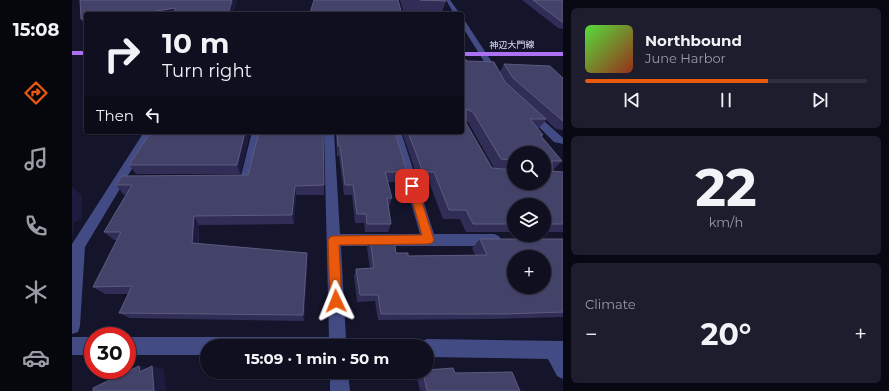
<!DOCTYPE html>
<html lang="en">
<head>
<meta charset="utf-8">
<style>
  :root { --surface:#0f0f20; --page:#1d1d2d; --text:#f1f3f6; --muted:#9b9ca5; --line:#2f2f3e; --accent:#ea580c }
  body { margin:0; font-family:Montserrat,"Noto Sans JP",sans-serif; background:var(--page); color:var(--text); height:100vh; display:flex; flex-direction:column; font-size:15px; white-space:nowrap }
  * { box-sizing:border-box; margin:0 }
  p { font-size:13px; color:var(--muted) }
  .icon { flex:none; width:22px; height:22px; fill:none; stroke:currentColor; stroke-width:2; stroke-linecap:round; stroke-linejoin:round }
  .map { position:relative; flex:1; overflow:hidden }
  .side { display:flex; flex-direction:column; gap:8px; padding:8px; background:#080812; width:326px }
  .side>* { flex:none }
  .hud { position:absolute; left:12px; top:12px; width:380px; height:122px; border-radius:4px; box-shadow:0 1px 3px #0004,0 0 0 1px var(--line); background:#0f0f20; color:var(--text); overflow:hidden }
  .buttons { position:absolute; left:435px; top:146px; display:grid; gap:8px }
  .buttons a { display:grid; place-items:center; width:44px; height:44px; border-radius:50%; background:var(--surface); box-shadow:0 1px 3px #0004,0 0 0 1px var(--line); font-size:20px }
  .speed { position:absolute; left:12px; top:327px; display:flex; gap:8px; font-size:20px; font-weight:700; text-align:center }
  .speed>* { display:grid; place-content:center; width:52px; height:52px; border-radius:50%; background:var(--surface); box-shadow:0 1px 3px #0004,0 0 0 1px var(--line); line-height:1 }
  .speed .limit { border:6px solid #d22; background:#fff; color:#111 }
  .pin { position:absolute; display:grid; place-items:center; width:34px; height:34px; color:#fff; margin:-17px; border-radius:8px; box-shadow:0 2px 6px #0006 }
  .me { position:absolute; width:44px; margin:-22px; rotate:358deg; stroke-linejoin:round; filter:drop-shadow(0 0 3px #0008) }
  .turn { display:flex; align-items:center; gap:14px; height:84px; padding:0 12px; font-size:18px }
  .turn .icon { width:52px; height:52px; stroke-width:2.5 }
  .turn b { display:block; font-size:28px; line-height:34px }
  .then { display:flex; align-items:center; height:38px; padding:0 12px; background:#0003; gap:8px; font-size:15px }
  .big { font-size:30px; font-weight:700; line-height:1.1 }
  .side .widget { flex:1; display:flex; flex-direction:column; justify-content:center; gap:6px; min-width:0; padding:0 14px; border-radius:6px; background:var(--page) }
  .side .dial { align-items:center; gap:0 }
  .dial b { font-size:52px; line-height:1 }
  .song { display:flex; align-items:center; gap:12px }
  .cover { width:48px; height:48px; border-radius:6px; background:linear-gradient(135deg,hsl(110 70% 55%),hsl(10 70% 35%)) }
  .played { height:4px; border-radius:2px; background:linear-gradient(90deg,var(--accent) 65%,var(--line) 65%) }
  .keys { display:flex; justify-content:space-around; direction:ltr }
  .heat { display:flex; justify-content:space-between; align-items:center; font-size:22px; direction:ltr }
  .trip { position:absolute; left:128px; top:339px; width:234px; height:40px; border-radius:20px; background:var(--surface); box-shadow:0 1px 3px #0004,0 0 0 1px var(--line); font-weight:700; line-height:40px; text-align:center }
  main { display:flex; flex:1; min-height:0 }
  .tab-bar { display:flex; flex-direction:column; width:72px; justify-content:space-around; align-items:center; background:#06060d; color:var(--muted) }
  .tab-bar .icon { width:28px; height:28px }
  .tab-bar .selected { color:var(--accent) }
  .tab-bar b { font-size:18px; color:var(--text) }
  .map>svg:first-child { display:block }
</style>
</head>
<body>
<main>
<nav class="tab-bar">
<b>15:08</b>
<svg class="icon selected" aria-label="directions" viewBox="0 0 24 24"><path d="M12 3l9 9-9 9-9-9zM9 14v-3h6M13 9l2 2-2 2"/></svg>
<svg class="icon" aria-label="music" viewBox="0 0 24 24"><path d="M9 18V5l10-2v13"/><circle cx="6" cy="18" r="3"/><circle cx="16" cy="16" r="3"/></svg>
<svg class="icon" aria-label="phone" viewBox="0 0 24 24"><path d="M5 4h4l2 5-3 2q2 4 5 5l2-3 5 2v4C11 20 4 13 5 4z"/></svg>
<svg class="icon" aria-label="climate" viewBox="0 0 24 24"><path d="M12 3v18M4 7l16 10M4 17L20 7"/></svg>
<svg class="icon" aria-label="car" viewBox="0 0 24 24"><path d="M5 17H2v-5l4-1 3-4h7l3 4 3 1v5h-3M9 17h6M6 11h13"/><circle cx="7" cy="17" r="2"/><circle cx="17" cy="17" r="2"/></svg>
</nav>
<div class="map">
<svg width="491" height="391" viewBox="0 0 491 391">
  <rect width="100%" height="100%" fill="#14142b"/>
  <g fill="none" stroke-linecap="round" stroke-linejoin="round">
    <path fill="#434b85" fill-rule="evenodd" d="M374 0H378L388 14H382Z
      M390 19 393 21 429 76 428 78H425L421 76 390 26Z
      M459 111 462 112 491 138V144L482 142 454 114 456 112Z
      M72 132H82L13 247 8 326 6 332 0 334V244Z
      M180 132H190L180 180 178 183 174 184 160 183 158 180 160 177 169 176Z
      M252 132H262L268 234H348L319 132H329L362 234H422L427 236 429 240 427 244 422 246H269L274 339 278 346H135V355H55V337H257Z
      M0 337H21V355H0Z
      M355 339 491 341V379L485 376 476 359 355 357V346H347L349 342Z
      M258 372H276L278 391H258Z"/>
    <path fill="#ad71f3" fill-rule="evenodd" d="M0 51H14V55H0Z
      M390 52H491V56H390Z"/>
  </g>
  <path fill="#302e56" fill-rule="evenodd" d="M8 0H165L161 14H14V27L9 19Z
    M328 0H373L374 1 370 12 331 11Z
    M450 0H491V29L486 28Z
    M238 13 330 14H238Z
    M395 61 428 72 432 64 491 78V130L484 129 474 120 466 129 471 135 470 136 490 161 480 171 491 172V232H472V205H442V232H394L388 219H371L357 182H347L330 132H390ZM394 121 396 122 422 168H420L394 123ZM442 153H472L442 183Z
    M178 132 168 174H64L57 165Z
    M264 132H323L335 172 332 182H316L320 198 317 207 319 224 316 232H293L292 223H283L280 195H272L267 156H265Z
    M50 176 252 185V195H224L222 224 127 225V244L235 261 232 321 58 318 47 313 56 294H33L21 287 45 240H42L32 232 54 194 52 195 44 185Z
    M298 239 324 253 336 256 403 255 400 248 408 239H491V317L423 319 306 320 303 301 285 302 282 276 284 269 298 268 295 248Z
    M345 372 383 373 448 391H348L344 373Z"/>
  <path fill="#1d1c3e" d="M160 0H165L161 14H156Z
    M104 8 106 14H65Z
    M173 132H178L168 174 165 165Z
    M0 186 10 196V219L2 222 1 235H0Z
    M223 186 224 195 222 224 220 215Z
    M122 216 127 225 126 252 120 243Z
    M235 253V261L232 321 231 315Z
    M67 366 80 369 68 372Z
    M80 366 92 369 94 391H82Z"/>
  <path fill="#434268" stroke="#5c5b7f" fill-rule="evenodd" d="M8 0H160L156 14H100L104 8 65 14H14V19H9Z
    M242 0H326L330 14H253V13H238Z
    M348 0H373L374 1Z
    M461 0H491V22H490Z
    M390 56 395 61 422 62 433 82 474 119H458L471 135H468L490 161H480V171L491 172V224H472V205H442V224H401L394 210H377L362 172H351L336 132H390ZM394 109 401 112 429 159 442 160V153H472V183H442V170L420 168 394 123Z
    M432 64 478 66 491 78V121L441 78Z
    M79 132H173L165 165H57Z
    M187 132H251L252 185 223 186 220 215 122 216 120 243 235 253 231 315 47 313 60 286 21 287 49 232H32L60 185H44L50 176 176 175Z
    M265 132H323L335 172H313L320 198H315L319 224H295L294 214H285L281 185H273L268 146H266Z
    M298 239H322L324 253H336V256L415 255 408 239H491V312L434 314H309L306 295H288L284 269 302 268ZM442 257H472V287H442Z
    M67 366 68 372 80 366 82 391H21V388Z
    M381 368 383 373 440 372 448 391H355L351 372H355V370Z"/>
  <path fill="#ea580c" stroke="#983908" d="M340 182 345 186 362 240 360 243 356 244 267 245 270 301 268 305 264 307 260 305 258 301 256 240 258 237 261 236 350 235 336 186Z"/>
  <g text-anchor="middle" stroke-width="4" stroke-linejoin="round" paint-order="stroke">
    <g font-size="9" fill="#e0e1fc" stroke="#14142b">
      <text transform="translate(440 45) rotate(-1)" y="3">神辺大門線</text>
    </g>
  </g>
</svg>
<div class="buttons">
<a><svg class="icon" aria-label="search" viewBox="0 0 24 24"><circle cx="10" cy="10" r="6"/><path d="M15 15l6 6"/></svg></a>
<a><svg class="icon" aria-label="layers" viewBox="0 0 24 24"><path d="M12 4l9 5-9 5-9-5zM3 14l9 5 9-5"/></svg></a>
<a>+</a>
</div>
<div class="speed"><div class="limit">30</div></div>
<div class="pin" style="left:340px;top:186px;background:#d93025"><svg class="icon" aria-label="arrive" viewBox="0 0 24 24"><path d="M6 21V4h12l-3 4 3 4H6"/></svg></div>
<svg class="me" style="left:264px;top:301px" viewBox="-20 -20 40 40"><path d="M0-17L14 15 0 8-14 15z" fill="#ea580c" stroke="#fff" stroke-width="4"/></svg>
<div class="trip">15:09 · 1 min · 50 m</div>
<div class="hud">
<div class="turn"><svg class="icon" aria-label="right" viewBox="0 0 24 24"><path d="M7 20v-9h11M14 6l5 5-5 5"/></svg><div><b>10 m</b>Turn right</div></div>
<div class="then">Then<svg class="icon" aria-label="left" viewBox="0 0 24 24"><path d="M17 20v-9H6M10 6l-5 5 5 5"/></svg></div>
</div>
</div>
<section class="side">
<div class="widget">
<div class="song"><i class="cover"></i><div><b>Northbound</b><p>June Harbor</p></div></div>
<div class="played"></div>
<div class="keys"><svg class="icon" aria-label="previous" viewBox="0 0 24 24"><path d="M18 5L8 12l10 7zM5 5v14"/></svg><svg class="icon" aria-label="pause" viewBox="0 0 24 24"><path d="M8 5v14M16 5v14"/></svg><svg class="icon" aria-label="next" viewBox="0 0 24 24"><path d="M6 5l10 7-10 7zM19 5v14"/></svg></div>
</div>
<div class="widget dial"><b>22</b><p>km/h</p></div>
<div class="widget"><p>Climate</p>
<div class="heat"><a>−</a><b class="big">20°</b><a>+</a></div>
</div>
</section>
</main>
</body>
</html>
